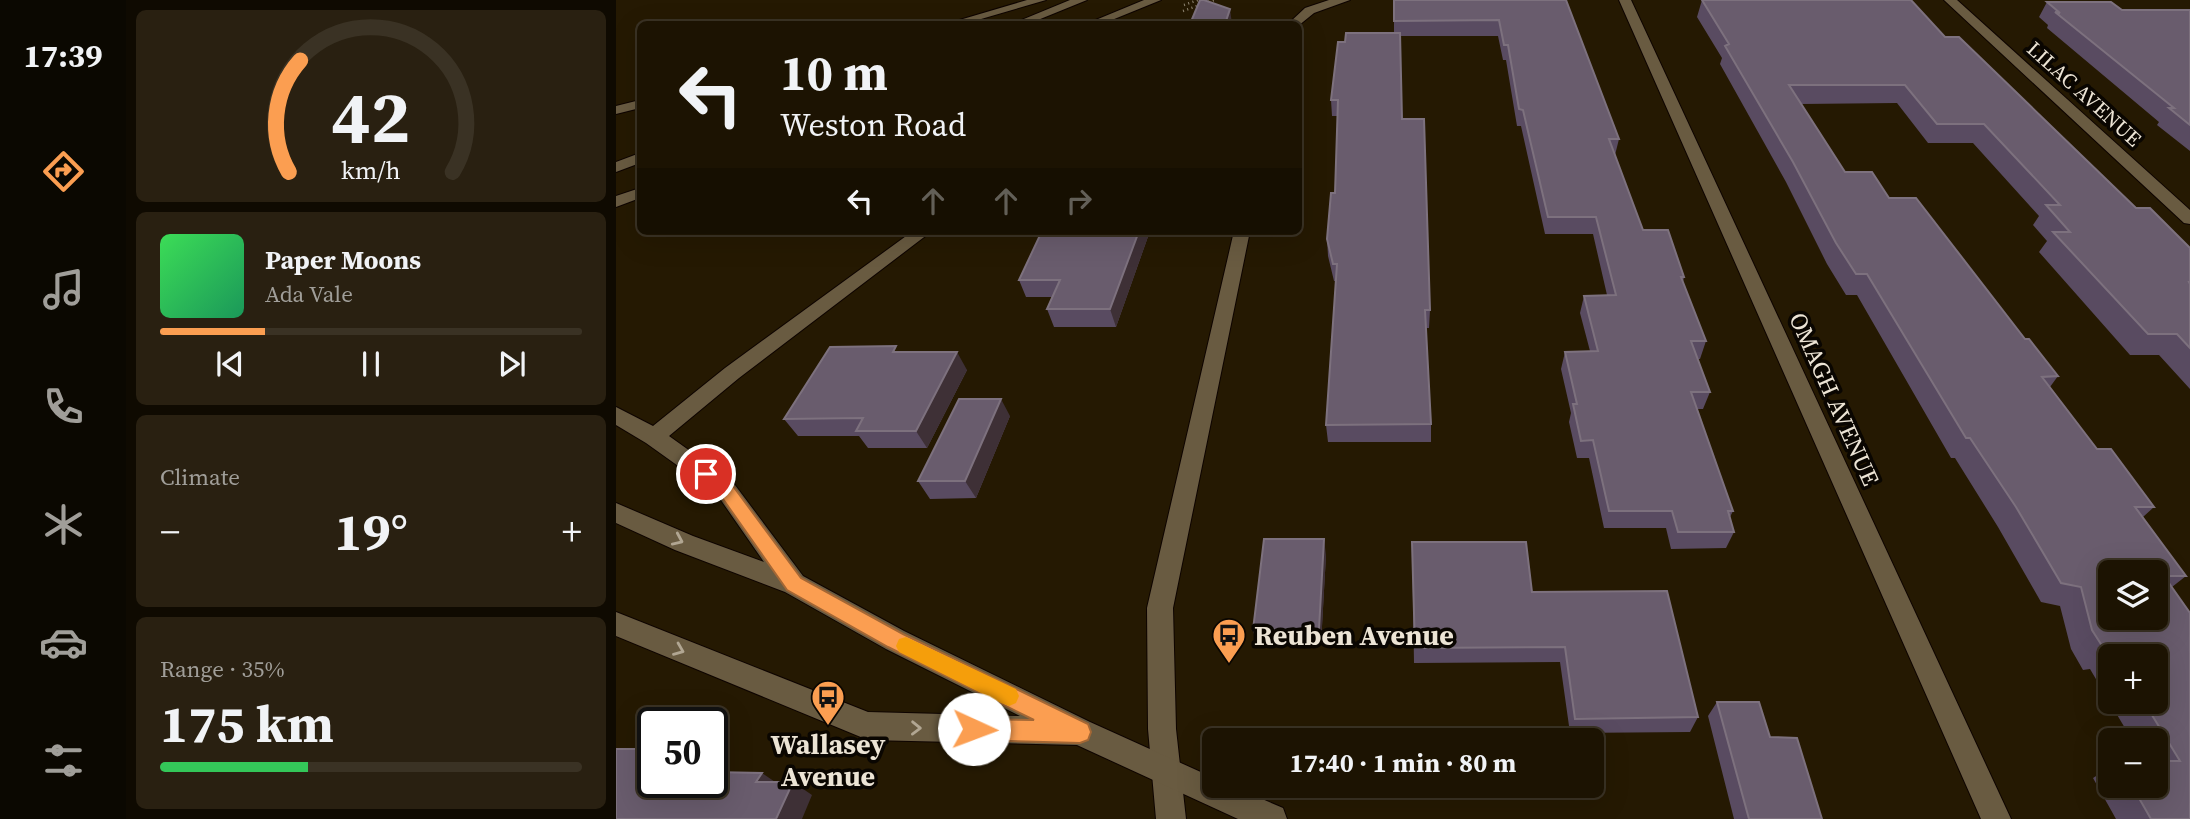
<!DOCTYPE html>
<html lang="en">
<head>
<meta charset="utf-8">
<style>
  :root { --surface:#1c1302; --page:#292011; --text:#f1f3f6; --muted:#a09e99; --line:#3a3224; --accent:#fb9e51 }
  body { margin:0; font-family:"Source Serif 4",serif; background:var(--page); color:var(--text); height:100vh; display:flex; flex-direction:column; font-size:26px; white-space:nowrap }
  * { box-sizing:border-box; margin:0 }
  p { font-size:23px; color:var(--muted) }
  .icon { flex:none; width:38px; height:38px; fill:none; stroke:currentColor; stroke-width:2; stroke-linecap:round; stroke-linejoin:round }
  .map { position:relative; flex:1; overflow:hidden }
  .sheet { display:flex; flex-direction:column; gap:10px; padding:10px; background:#0f0a01; width:490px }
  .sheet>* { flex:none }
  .banner { position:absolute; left:21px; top:21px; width:665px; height:214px; border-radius:10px; box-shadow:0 7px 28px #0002,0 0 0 2px var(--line); background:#1c1302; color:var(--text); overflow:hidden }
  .tools { position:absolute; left:1482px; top:560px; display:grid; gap:14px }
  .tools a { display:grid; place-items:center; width:70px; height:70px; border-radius:10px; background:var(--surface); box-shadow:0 7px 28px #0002,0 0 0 2px var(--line); font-size:35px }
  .speed { position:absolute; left:21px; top:707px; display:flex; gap:14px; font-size:35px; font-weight:700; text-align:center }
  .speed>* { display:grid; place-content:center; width:91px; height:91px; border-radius:50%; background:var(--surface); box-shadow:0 7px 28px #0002,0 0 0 2px var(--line); line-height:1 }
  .speed .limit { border:4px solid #111; border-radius:10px; background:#fff; color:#111 }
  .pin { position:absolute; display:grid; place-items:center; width:60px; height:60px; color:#fff; margin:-30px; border:4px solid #fff; border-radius:50%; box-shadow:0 2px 7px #0007 }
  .me { position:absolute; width:77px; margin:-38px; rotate:92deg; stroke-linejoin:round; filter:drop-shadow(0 0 5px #0008) }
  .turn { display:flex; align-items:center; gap:24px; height:147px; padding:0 28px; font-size:32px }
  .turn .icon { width:91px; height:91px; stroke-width:2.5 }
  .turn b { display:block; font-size:49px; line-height:60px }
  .lanes { display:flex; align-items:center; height:66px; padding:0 28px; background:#0003; justify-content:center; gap:35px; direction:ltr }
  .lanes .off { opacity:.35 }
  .big { font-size:52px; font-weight:700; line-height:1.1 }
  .sheet .widget { flex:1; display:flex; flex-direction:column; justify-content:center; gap:10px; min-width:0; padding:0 24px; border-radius:10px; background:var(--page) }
  .sheet .dial { align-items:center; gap:0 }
  .dial svg { height:182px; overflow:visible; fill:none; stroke:var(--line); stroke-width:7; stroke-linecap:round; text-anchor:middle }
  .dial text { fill:var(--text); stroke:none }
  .song { display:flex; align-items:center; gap:21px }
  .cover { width:84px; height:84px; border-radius:10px; background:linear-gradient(135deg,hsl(130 70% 55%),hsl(150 70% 35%)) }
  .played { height:7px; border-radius:4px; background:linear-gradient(90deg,var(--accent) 25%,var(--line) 25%) }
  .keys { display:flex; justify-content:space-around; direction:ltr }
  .heat { display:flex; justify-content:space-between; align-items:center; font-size:38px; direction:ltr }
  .charge { height:10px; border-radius:5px; background:linear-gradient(90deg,#34c759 35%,var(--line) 0) }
  .trip { position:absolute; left:586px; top:728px; width:402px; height:70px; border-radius:10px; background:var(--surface); box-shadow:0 7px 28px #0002,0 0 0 2px var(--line); font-weight:700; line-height:70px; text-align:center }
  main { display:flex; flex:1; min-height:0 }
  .menu { display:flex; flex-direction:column; width:126px; justify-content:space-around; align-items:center; background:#0b0801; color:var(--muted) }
  .menu .icon { width:49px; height:49px }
  .menu .current { color:var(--accent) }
  .menu b { font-size:32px; color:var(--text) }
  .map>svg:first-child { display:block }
</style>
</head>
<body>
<main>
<nav class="menu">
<b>17:39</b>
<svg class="icon current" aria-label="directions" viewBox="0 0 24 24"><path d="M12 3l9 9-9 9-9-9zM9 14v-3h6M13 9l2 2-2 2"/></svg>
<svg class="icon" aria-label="music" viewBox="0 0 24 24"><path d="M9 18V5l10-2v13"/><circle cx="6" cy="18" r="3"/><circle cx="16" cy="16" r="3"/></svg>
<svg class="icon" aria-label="phone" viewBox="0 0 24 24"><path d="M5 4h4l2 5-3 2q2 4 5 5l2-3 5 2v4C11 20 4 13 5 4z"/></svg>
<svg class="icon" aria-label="climate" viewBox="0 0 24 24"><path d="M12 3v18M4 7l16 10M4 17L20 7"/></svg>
<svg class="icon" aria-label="car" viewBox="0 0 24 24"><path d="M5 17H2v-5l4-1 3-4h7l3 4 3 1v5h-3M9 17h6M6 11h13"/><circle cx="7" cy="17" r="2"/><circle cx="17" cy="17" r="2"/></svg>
<svg class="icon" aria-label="filters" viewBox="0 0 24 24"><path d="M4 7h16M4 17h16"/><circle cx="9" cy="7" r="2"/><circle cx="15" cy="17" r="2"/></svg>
</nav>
<section class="sheet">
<div class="widget dial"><svg viewBox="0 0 100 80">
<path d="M14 69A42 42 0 1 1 86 69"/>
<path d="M14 69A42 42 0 0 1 19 20" stroke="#fb9e51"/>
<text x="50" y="56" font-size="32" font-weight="700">42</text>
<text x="50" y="72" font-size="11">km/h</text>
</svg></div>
<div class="widget">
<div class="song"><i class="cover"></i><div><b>Paper Moons</b><p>Ada Vale</p></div></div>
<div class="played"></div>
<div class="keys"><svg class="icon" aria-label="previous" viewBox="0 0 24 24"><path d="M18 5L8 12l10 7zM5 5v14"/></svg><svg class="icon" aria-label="pause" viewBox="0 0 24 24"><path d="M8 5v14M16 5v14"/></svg><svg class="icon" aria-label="next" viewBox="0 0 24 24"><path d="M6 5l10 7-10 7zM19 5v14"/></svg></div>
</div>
<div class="widget"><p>Climate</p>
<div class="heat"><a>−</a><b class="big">19°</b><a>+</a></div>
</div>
<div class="widget"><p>Range · 35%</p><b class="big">175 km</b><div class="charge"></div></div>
</section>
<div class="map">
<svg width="1574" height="819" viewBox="0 0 1574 819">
  <rect width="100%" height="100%" fill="#251902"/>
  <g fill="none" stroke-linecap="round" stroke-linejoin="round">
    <defs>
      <path id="minor" d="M713 0H734L698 13 682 26 672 24 689 8Z
        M1003 0H1015L1395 819H1365Z
        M1328 0H1341L1574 210V224L1568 223Z
        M618 231H634L557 608 560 729 570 819H540L532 729 531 608Z"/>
      <path id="secondary" d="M411 0H430L348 24H330Z
        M454 0H471L412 24H396Z
        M528 0H545L486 24H470Z
        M24 100V108L0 114V106Z
        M24 153V163L0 172V162Z
        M24 188V198L0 207V196Z
        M297 231H316L123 378 53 436 116 481 187 576 288 631 474 722 598 778V786H616L667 808 671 819H622L461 745 252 740 0 636V612L252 712 404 716 270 649 169 592 59 550 0 523V503L77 536 148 562 100 493 30 443 0 425V407L37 426 109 368Z"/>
    </defs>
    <use href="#minor" stroke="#0e0400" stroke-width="2"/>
    <use href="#secondary" stroke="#0e0400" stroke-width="2"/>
    <path stroke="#918774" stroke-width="2.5" stroke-dasharray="1 3.5" stroke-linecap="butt" d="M568 5 582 0
      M567 11 598 0
      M624 24 648 21"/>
    <use href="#minor" fill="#695b41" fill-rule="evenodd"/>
    <use href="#secondary" fill="#695b41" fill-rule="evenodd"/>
  </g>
  <path fill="#594b61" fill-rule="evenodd" d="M778 0H950L1003 139 999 155 1027 230 1068 277 1067 282 1090 341 1084 359H1082L1094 392 1087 409H1081L1117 511 1114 517 1118 532 1110 548 1055 549 1050 528H988L973 458H961L953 422 955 413 945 369 949 352 974 351 964 313 968 296 991 295 977 234H929L905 126H901L890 60H887L882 36H784L786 119 814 310 813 328H810L815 424V442H712L710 425 720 281H718L712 256 711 239 719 193 722 116H716L715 100 729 42 778 33Z
    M1086 0 1329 37 1520 208 1574 248V389L1543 355H1514L1423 252 1431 241 1417 225 1423 216 1357 143H1312L1281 103 1185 104 1229 172 1273 198 1409 339 1442 376 1434 387 1481 449 1538 507 1527 517 1570 576 1556 587 1574 819H1500L1477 778 1494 767V786H1540V740H1516L1474 669 1467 670 1455 649 1444 606 1425 602 1382 527 1339 458H1335L1241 295H1230L1211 264 1170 182 1104 64 1106 58 1081 17ZM1494 656H1540V702H1494Z
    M1431 2 1506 10H1574V151L1541 125 1543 122 1431 28 1432 25 1423 17Z
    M426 231H534L500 327H438L431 309 436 297H410L403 280Z
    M284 352 351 370 311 448H252L243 436H182L168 419Z
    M394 416 360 498 314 499 302 481Z
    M796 542 916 592 1082 717 1074 732 954 733 944 662 798 663Z
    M710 555 705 644 641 646 637 630Z
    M1101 702 1206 819H1118L1092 716Z"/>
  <path fill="#3e3036" d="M614 9 616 24H609Z
    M523 231H534L500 327 494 309Z
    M341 352 351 370 311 448 300 431Z
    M385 399 394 416 360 498 349 481Z
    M708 539 710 555 705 644 703 629Z
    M146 773 165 786 140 782Z
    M177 782 196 795 186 819H160Z"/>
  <path fill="#695c6d" stroke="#7d717e" stroke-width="2" fill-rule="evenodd" d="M584 0H588L614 9 609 24H574Z
    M778 0H950L1003 139H993L1027 230H1052L1068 277H1065L1090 341H1075L1094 392H1075L1117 511H1112L1118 532H1062L1056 511H993L977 440 965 441 957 404H961L949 352 982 351 968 296 1000 295 980 217H932L907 110 903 109 892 45H888L883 20 778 21Z
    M1086 0H1295L1329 37H1343L1520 208H1534L1574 248V282H1573L1574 284V348L1561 334H1532L1437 232H1454L1430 205H1444L1368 124H1321L1289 85H1173L1229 172H1256L1273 198H1300L1409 339H1413L1442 376 1426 377 1481 449H1495L1538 507H1519L1570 576H1548L1574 613V819H1535L1516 786H1540V761H1564L1528 702H1540V656H1500L1497 651 1490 652 1476 630 1465 587 1445 583 1400 507 1354 438H1350L1251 274H1240L1220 243 1177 162 1109 46 1113 44ZM1494 572H1540V618H1494Z
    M1431 2H1495L1506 10H1574V125L1553 108H1558L1439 12 1444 13Z
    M730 33H784L786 119H808L814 310H809L815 424 710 425 721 264H717L711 239 715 193H719L722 100H715L722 42H729Z
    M426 231H523L494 309H431L444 280H403Z
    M280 346 277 352H341L300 431H240L247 418 168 419 214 347Z
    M343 399H385L349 481H302Z
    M648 539H708L703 629 637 630Z
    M796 542H910L916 592 1051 591 1082 717 959 719 949 647 799 648Z
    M1101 702H1143L1154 737 1181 738 1206 819H1133Z
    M0 749H37V782H96V772L146 773 140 782H177L160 819H0Z"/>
  <defs><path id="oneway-chevron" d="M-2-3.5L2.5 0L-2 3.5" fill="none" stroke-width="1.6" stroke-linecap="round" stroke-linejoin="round" transform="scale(1.75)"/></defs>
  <g stroke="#b1a692">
    <use href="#oneway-chevron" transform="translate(62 540) rotate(24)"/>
    <use href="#oneway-chevron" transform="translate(63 650) rotate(22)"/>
    <use href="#oneway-chevron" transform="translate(300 728) rotate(1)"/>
  </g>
  <path fill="#fb9e51" stroke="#a36735" stroke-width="2" d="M90 468 114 482 185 578 287 634 472 724 475 732 472 740 464 743 358 740 351 737 347 729 351 722 358 719 418 720 272 647 171 590 102 492 82 474 84 470Z"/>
  <path fill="#f59e0b" d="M290 637 400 689 403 696 400 703 393 706 385 703 283 652 280 646 283 639Z"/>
  <defs>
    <symbol id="bus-pin" viewBox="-11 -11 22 30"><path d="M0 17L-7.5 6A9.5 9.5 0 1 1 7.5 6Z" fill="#fb9e51" stroke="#0a0601"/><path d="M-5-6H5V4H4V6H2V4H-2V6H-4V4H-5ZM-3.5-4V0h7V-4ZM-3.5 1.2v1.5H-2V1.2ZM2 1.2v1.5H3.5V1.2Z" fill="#111"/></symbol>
  </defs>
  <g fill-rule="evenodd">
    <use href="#bus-pin" x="594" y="616" width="38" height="52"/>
    <use href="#bus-pin" x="193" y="678" width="38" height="52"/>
  </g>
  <g text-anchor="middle" stroke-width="7" stroke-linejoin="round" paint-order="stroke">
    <g font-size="21" fill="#ece4d5" stroke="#0a0601">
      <text transform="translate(1468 94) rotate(42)" y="7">LILAC AVENUE</text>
    </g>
    <g font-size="24" fill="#ece4d5" stroke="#0a0601">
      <text transform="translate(1218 399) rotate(66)" y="8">OMAGH AVENUE</text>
    </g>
    <g font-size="28" font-weight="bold" fill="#ece4d5" stroke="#0a0601" text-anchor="start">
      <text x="638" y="645">Reuben Avenue</text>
      <text x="212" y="754" text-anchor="middle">Wallasey<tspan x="212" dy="32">Avenue</tspan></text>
    </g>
  </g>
</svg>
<div class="tools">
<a><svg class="icon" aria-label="layers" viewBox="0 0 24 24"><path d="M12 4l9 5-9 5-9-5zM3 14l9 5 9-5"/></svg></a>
<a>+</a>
<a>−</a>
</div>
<div class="speed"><div class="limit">50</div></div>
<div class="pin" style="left:90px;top:474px;background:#d93025"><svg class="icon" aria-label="arrive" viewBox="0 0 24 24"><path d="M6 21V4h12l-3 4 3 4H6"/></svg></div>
<svg class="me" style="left:358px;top:729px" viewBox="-20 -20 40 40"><circle r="19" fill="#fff"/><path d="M0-13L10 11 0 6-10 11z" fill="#fb9e51"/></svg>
<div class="trip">17:40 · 1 min · 80 m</div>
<div class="banner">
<div class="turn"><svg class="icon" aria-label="left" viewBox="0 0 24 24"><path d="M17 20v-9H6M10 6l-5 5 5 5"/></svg><div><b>10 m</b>Weston Road</div></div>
<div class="lanes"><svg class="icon" aria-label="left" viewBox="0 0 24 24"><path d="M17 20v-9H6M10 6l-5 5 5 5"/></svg><svg class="icon off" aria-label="ahead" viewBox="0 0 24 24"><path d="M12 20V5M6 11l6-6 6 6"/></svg><svg class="icon off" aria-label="ahead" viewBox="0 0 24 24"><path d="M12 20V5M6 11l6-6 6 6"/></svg><svg class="icon off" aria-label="right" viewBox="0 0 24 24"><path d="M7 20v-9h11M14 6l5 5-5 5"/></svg></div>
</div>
</div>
</main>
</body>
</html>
